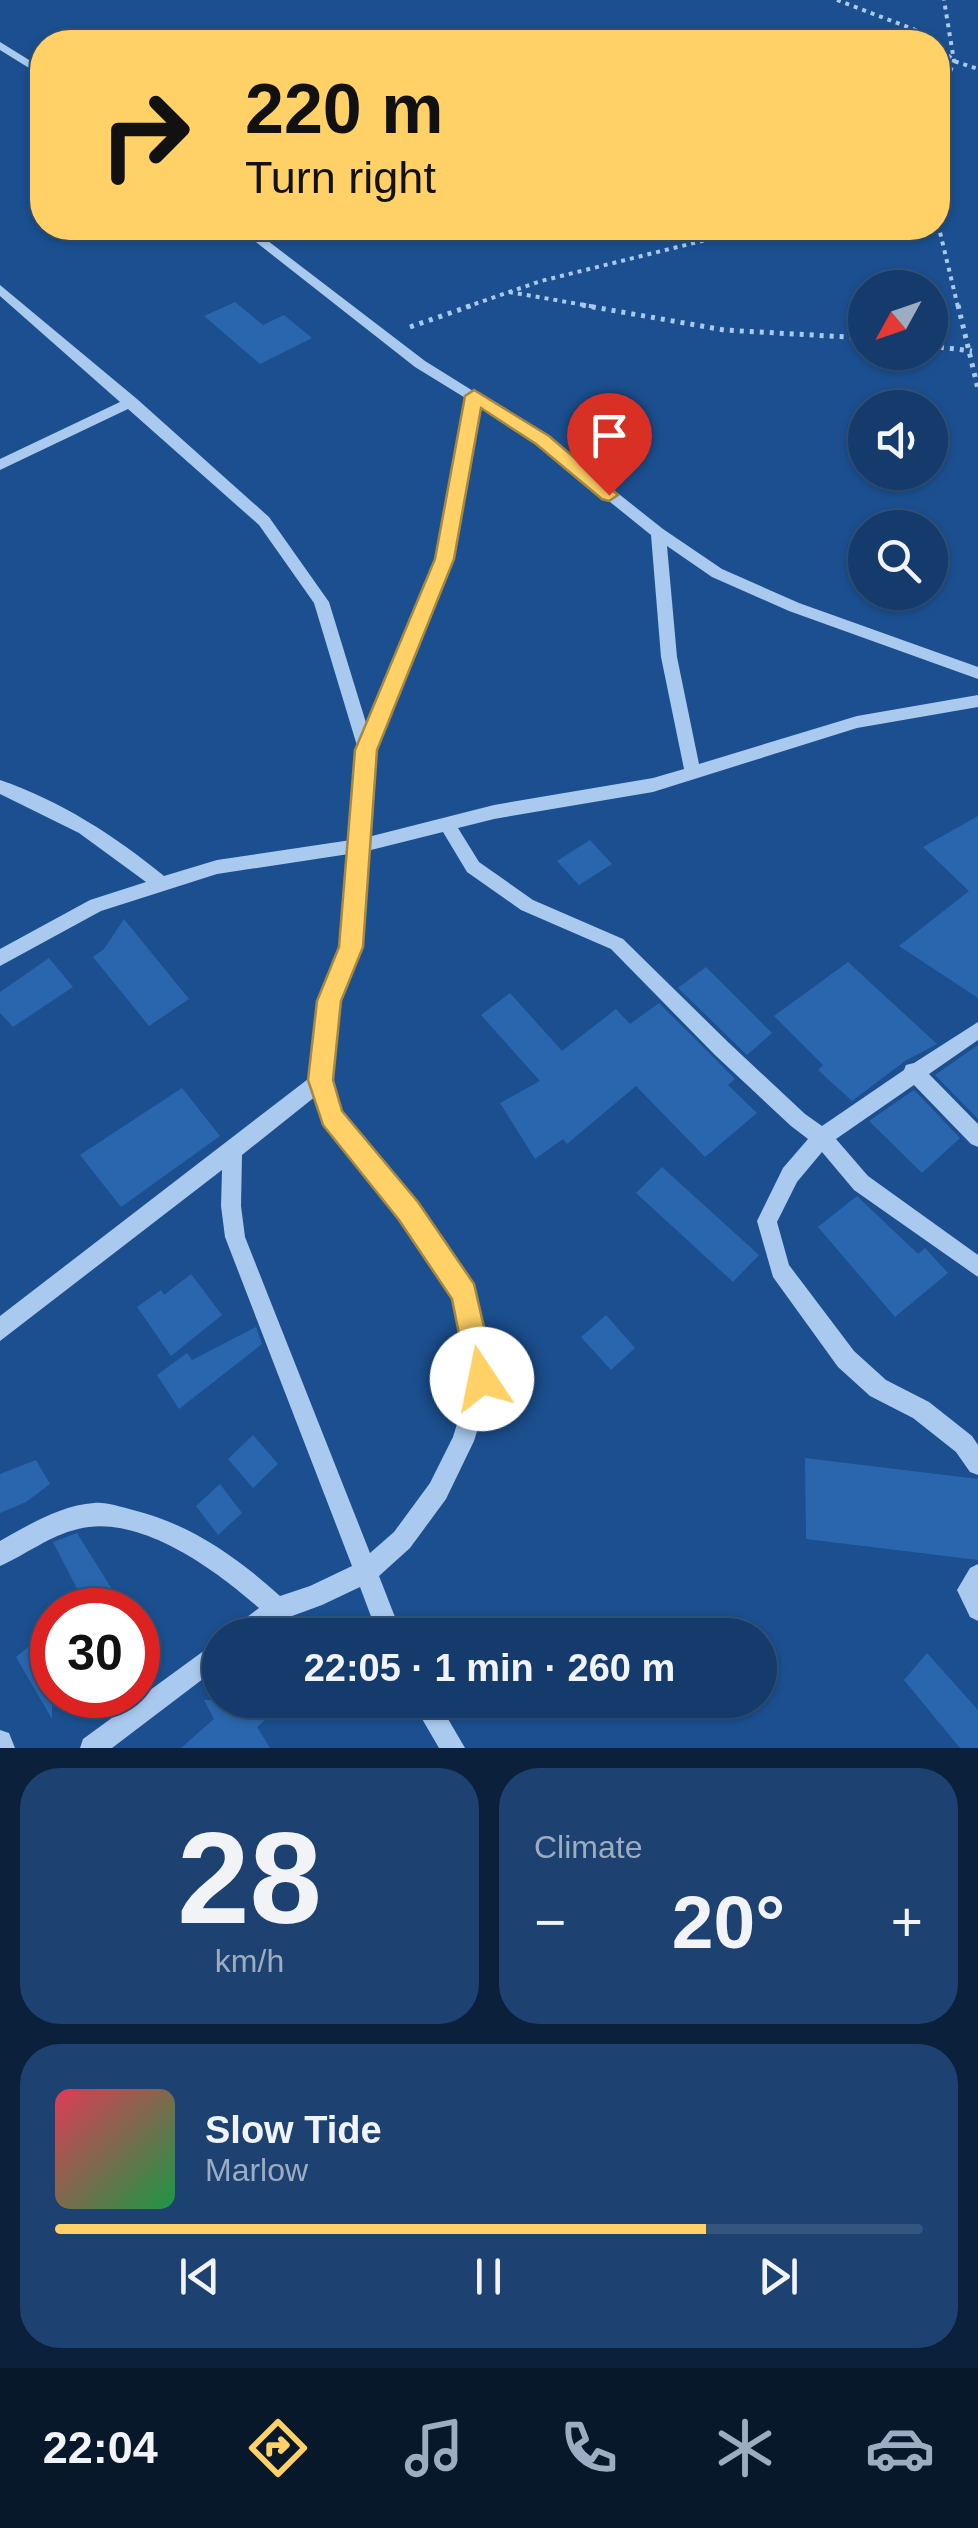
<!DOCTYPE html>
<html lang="en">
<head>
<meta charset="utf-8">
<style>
  :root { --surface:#143b6b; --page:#1d4271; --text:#f1f3f6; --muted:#9dadc1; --line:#33557e; --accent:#ffd166 }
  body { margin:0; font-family:Helvetica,sans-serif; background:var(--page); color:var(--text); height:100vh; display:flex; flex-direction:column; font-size:38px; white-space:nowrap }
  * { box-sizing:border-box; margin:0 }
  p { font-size:32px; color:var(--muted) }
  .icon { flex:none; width:55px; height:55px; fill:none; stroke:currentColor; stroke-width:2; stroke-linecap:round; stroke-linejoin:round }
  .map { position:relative; height:1748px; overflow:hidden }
  .side { display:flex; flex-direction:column; gap:20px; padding:20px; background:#0b203b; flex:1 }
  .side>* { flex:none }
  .guide { position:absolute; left:30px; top:30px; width:920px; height:210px; border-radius:40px; box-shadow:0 2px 8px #0004,0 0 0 2px var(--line); background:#ffd166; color:#111; overflow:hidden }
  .needle { width:65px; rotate:230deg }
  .tools { position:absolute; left:848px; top:270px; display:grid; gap:20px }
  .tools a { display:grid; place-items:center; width:100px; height:100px; border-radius:50%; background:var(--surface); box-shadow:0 2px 8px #0004,0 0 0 2px var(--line); font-size:50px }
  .speed { position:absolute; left:30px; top:1588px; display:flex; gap:20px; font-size:50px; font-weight:700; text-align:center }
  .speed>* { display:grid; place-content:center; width:130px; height:130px; border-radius:50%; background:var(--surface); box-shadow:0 2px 8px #0004,0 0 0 2px var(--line); line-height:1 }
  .speed .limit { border:15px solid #d22; background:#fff; color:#111 }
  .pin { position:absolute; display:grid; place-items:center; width:85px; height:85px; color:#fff; margin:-102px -42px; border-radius:50% 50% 50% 0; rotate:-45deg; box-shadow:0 0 10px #0007 }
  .pin .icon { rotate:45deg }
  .me { position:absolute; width:110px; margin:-55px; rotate:349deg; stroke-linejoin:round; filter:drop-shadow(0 0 8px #0008) }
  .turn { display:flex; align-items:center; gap:35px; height:210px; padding:0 50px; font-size:45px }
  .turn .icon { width:130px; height:130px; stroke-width:2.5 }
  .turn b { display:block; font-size:70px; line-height:85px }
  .big { font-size:75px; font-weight:600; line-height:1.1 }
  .side .card { flex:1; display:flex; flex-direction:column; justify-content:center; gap:15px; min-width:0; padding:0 35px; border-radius:40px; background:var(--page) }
  .side .dial { align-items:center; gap:0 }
  .dial b { font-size:130px; line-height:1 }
  .song { display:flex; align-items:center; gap:30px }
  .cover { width:120px; height:120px; border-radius:15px; background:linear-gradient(135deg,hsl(350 70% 55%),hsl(140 70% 35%)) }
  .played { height:10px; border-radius:5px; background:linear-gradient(90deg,var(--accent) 75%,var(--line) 75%) }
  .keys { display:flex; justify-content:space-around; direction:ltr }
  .heat { display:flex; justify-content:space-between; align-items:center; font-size:55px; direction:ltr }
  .side .tiles { flex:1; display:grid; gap:20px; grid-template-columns:1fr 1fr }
  .card:last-child { grid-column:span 2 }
  .trip { position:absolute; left:202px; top:1618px; width:575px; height:100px; border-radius:50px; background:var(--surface); box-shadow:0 2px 8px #0004,0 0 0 2px var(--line); font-weight:600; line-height:100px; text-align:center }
  .tab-bar { display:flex; height:160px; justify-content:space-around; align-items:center; background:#08182b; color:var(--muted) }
  .tab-bar .icon { width:70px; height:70px }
  .tab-bar .on { color:var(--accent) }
  .tab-bar b { font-size:45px; color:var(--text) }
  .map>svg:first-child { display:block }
</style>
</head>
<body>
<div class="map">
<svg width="978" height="1748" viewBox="0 0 978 1748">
  <rect width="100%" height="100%" fill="#1b4f8f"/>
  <path fill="#2a66ad" d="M235 302 263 325 284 315 312 338 260 364 204 316Z
    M978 816V998L899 946 969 891 923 847Z
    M590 840 612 864 579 885 557 861Z
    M124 919 189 999 149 1026 93 957 104 949Z
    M49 958 73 987 13 1027 0 1013V992Z
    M848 962 937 1044 905 1061 852 1101 818 1070 823 1065 774 1016Z
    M706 967 772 1033 747 1055 678 988Z
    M510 993 562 1051 616 1009 630 1024 659 1003 735 1079 728 1085 757 1113 705 1157 636 1086 567 1144 563 1139 535 1159 500 1103 540 1081 481 1015Z
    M978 1045V1119L935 1075Z
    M182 1088 220 1136 121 1207 80 1155Z
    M914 1090 960 1138 922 1173 869 1121Z
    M662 1167 759 1255 733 1282 636 1193Z
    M857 1196 918 1254 925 1248 948 1273 895 1317 818 1227Z
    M191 1274 222 1315 171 1356 137 1307 161 1290 164 1295Z
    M606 1315 635 1348 611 1370 581 1337Z
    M256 1327 262 1344 179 1409 157 1375 187 1353 192 1360Z
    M253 1435 278 1464 253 1488 228 1459Z
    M805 1458 978 1479V1560L806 1539Z
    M36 1460 50 1484 26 1502 0 1513V1474Z
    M220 1484 242 1513 218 1535 196 1506Z
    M77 1533 125 1610H88L53 1542Z
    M40 1637 52 1658V1719L16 1657Z
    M927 1653 978 1710V1748H960L904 1680Z
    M204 1700H289L257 1727 270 1748H181L214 1719Z"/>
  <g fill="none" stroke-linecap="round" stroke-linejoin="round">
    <path stroke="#a9c9ee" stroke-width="4" stroke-dasharray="4 5" stroke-linecap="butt" d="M837 0 926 34 954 61 978 69
      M938 105 954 61 944 0
      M938 224 958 307
      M509 292 596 307
      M466 307 541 281 754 228"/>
    <path stroke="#a9c9ee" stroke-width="5" stroke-dasharray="4 6" stroke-linecap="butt" d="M582 305 724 330 865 338
      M958 305 978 389
      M410 327 473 305
      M930 346 972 351"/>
    <path fill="#a9c9ee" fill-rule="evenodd" d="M0 42 42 68V76L0 50Z
      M238 228H251L425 361 547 437 663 529 722 569 799 603 978 667V679L789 611 712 577 667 546 677 657 699 764 857 716 978 695V707L857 728 653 792 494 819 458 828 479 862 533 900 623 939 729 1043 805 1114 822 1126 904 1070 906 1065 914 1063 978 1022V1040L929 1074 978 1124V1147L971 1144 914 1085 836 1139 868 1176 978 1255V1277L854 1190 822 1152 797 1182 777 1222 789 1265 854 1351 886 1380 929 1402 972 1436 978 1445V1475L970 1472 956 1452 913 1418 870 1396 838 1367 773 1277 757 1221 783 1168 808 1139 791 1126 715 1055 611 949 521 910 467 872 443 832 367 851 360 947 338 1001 331 1080 340 1112 416 1204 472 1287 493 1379 474 1441 446 1499 410 1548 379 1576 402 1635H378L360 1587 322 1605 284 1619 262 1635H230L234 1627 259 1608C216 1570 139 1513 78 1529 49 1536 27 1554 0 1566V1541C28 1525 62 1505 94 1503 107 1502 120 1507 133 1510 190 1524 237 1557 280 1596L310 1586 352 1566 225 1237 221 1206 222 1170 0 1341V1316L312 1076 320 1001 342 947 349 854 217 874 101 911 0 966V949L90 900 146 882 79 833 0 794V780C61 801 115 836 164 876L217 860 351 840 358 749 314 603 259 525 128 409 0 470V459L120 402 0 296V285L137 399 269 517 329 602 367 726 438 559 467 399 415 367ZM479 407 537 443 651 535 661 657 684 769 653 778 494 805 368 837 374 749 452 559ZM316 1096 325 1123 402 1218 455 1298 471 1379 453 1437 430 1483 394 1532 370 1553 245 1237 241 1206 242 1155Z
      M978 1564V1621L970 1617 957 1590 970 1568Z
      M220 1639V1666L112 1748H80L83 1739Z
      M411 1700H437L465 1748H439Z
      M0 1730 9 1733 15 1748H0Z"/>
  </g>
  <path fill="#ffd166" stroke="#a68842" stroke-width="2.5" d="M474 390 549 436 618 495 609 501 602 499 536 444 481 408 454 559 377 750 363 947 341 1001 333 1080 342 1111 418 1202 474 1284 496 1379 492 1389 482 1393 472 1389 468 1379 452 1299 399 1220 323 1125 308 1080 317 1001 339 947 355 750 435 559 465 396Z"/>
</svg>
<div class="tools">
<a><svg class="needle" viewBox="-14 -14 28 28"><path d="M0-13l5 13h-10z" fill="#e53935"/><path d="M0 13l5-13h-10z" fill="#9dadc1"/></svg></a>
<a><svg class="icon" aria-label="sound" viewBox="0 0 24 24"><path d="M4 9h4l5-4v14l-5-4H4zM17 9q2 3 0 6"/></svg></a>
<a><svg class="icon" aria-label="search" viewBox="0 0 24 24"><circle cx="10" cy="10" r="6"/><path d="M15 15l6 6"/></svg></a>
</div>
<div class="speed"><div class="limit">30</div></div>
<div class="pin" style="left:609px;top:495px;background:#d93025"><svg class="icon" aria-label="arrive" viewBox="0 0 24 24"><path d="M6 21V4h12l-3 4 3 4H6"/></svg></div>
<svg class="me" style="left:482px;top:1379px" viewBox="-20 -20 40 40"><circle r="19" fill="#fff"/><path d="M0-13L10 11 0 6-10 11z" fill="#ffd166"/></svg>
<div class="trip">22:05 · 1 min · 260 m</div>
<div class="guide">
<div class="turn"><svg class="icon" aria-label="right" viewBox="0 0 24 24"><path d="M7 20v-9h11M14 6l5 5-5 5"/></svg><div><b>220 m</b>Turn right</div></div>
</div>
</div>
<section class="side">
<div class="tiles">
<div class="card dial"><b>28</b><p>km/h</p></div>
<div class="card"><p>Climate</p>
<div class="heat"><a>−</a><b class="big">20°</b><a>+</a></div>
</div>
<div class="card">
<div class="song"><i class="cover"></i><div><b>Slow Tide</b><p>Marlow</p></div></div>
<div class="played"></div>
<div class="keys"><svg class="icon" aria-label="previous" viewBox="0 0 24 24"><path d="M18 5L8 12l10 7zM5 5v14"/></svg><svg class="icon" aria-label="pause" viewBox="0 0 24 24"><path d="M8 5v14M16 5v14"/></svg><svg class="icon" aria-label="next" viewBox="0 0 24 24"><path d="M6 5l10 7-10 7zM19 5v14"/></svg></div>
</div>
</div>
</section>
<nav class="tab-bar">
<b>22:04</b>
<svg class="icon on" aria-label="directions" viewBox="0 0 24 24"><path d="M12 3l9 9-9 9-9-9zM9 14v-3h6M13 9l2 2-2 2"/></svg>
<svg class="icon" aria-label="music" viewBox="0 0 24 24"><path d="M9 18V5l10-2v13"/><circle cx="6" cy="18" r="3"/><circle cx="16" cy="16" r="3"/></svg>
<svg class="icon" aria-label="phone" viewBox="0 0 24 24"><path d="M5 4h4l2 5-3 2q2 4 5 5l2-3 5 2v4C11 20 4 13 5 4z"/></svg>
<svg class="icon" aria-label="climate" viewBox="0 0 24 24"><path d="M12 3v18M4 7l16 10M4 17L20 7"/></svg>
<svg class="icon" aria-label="car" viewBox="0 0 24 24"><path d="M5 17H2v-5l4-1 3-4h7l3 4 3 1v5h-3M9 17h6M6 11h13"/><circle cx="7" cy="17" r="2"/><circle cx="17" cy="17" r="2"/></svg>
</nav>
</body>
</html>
